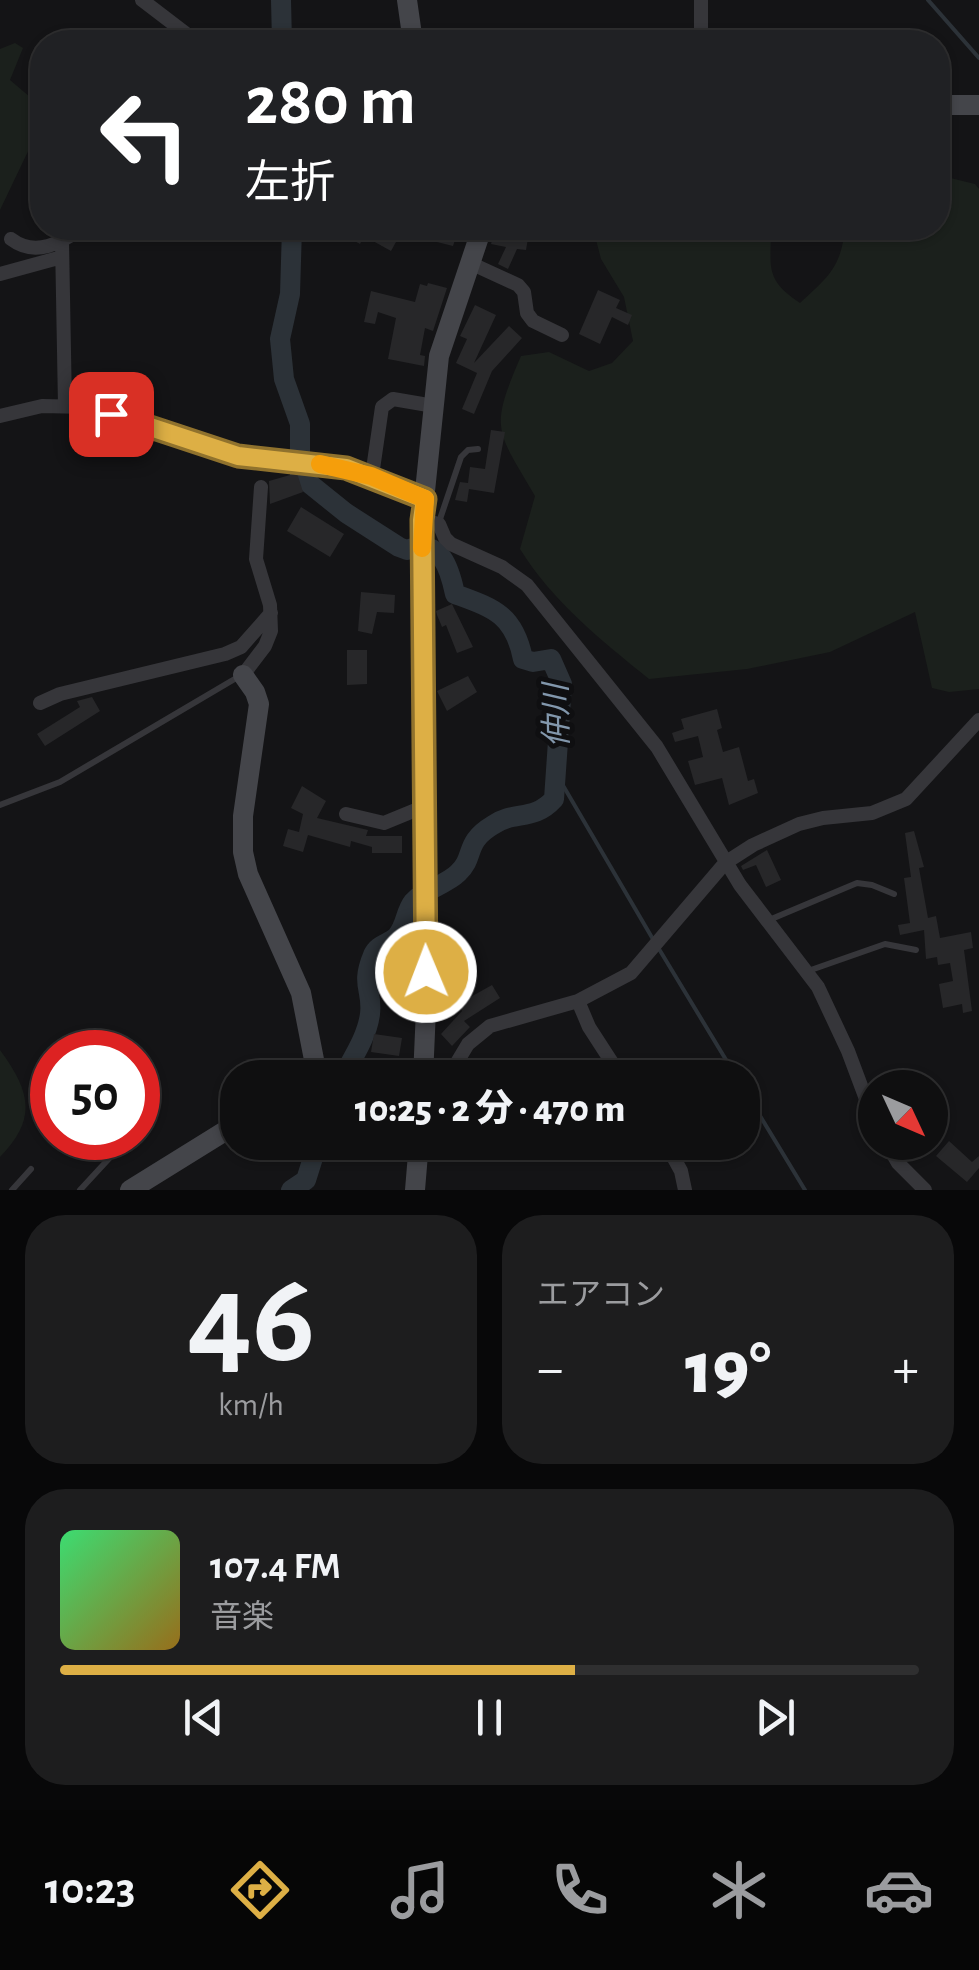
<!DOCTYPE html>
<html lang="ja">
<head>
<meta charset="utf-8">
<style>
  :root { --surface:#0f0f10; --page:#1d1d1e; --text:#f1f3f6; --muted:#9b9c9f; --line:#2f2f30; --accent:#ddaf45 }
  body { margin:0; font-family:"Alegreya Sans","Noto Sans JP",sans-serif; background:var(--page); color:var(--text); height:100vh; display:flex; flex-direction:column; font-size:38px; white-space:nowrap }
  * { box-sizing:border-box; margin:0 }
  p { font-size:32px; color:var(--muted) }
  .icon { flex:none; width:55px; height:55px; fill:none; stroke:currentColor; stroke-width:2; stroke-linecap:round; stroke-linejoin:round }
  .map { position:relative; height:1190px; overflow:hidden }
  .panel { display:flex; flex-direction:column; gap:25px; padding:25px; background:#080809; flex:1 }
  .panel>* { flex:none }
  .hud { position:absolute; left:30px; top:30px; width:920px; height:210px; border-radius:40px; box-shadow:0 2px 8px #0004,0 0 0 2px var(--line); background:#202124; color:#fff; overflow:hidden }
  .needle { width:65px; rotate:134deg }
  .tools { position:absolute; left:858px; top:1070px; display:grid; gap:20px }
  .tools a { display:grid; place-items:center; width:90px; height:90px; border-radius:50%; background:var(--surface); box-shadow:0 2px 8px #0004,0 0 0 2px var(--line); font-size:50px }
  .speed { position:absolute; left:30px; top:1030px; display:flex; gap:20px; font-size:50px; font-weight:700; text-align:center }
  .speed>* { display:grid; place-content:center; width:130px; height:130px; border-radius:50%; background:var(--surface); box-shadow:0 2px 8px #0004,0 0 0 2px var(--line); line-height:1 }
  .speed .limit { border:15px solid #d22; background:#fff; color:#111 }
  .pin { position:absolute; display:grid; place-items:center; width:85px; height:85px; color:#fff; margin:-42px; border-radius:20px; box-shadow:0 5px 15px #0006 }
  .me { position:absolute; width:110px; margin:-55px; rotate:359deg; stroke-linejoin:round; filter:drop-shadow(0 0 8px #0008) }
  .turn { display:flex; align-items:center; gap:35px; height:210px; padding:0 50px; font-size:45px }
  .turn .icon { width:130px; height:130px; stroke-width:2.5 }
  .turn b { display:block; font-size:70px; line-height:85px }
  .big { font-size:75px; font-weight:800; line-height:1.1 }
  .panel .tile { flex:1; display:flex; flex-direction:column; justify-content:center; gap:15px; min-width:0; padding:0 35px; border-radius:40px; background:var(--page) }
  .panel .dial { align-items:center; gap:0 }
  .dial b { font-size:130px; line-height:1 }
  .song { display:flex; align-items:center; gap:30px }
  .cover { width:120px; height:120px; border-radius:15px; background:linear-gradient(135deg,hsl(140 70% 55%),hsl(40 70% 35%)) }
  .played { height:10px; border-radius:5px; background:linear-gradient(90deg,var(--accent) 60%,var(--line) 60%) }
  .keys { display:flex; justify-content:space-around; direction:ltr }
  .heat { display:flex; justify-content:space-between; align-items:center; font-size:55px; direction:ltr }
  .panel .tiles { flex:1; display:grid; gap:25px; grid-template-columns:1fr 1fr }
  .tile:last-child { grid-column:span 2 }
  .trip { position:absolute; left:220px; top:1060px; width:540px; height:100px; border-radius:40px; background:var(--surface); box-shadow:0 2px 8px #0004,0 0 0 2px var(--line); font-weight:800; line-height:100px; text-align:center }
  .tab-bar { display:flex; height:160px; justify-content:space-around; align-items:center; background:#060606; color:var(--muted) }
  .tab-bar .icon { width:70px; height:70px }
  .tab-bar .selected { color:var(--accent) }
  .tab-bar b { font-size:45px; color:var(--text) }
  .map>svg:first-child { display:block }
</style>
</head>
<body>
<div class="map">
<svg width="979" height="1190" viewBox="0 0 979 1190">
  <rect width="100%" height="100%" fill="#141416"/>
  <path fill="#1b201c" d="M15 43 23 48 10 80 30 97 42 101V122L0 210V49Z
    M938 175 975 184 979 189V689L949 692 932 688 915 612 830 652 747 669 649 679C602 641 552 601 520 549L535 496C496 429 489 430 521 356L549 352 589 371 612 363 633 341 624 297 601 259 593 228H771C771 267 764 279 800 303 828 277 841 268 845 228H938Z
    M0 1050C31 1092 37 1119 0 1157Z"/>
  <g fill="none" stroke-linecap="round" stroke-linejoin="round">
    <path stroke="#2c3238" stroke-width="4" d="M928 0 979 58
      M554 799 561 782 654 941
      M659 949 737 1078
      M742 1086 805 1190"/>
    <path stroke="#2c3238" stroke-width="20" d="M281 0 282 42
      M292 228 290 294 280 339 284 379 300 424V476L346 513 399 547 407 550C441 536 450 570 455 594 493 608 514 614 523 659L533 662 551 659 562 684 554 799C533 822 515 810 493 825 463 843 476 856 458 873 446 885 423 890 413 902 405 912 406 927 396 937 388 944 378 944 373 955 360 986 373 989 370 1014 367 1037 353 1057 342 1078
      M291 1190 306 1180 318 1142"/>
  </g>
  <path fill="#272729" d="M348 228H459L453 246 401 233 391 251 364 236 360 244 344 235Z
    M502 228 529 232 526 250 517 249 508 269 498 264 506 247 491 244 495 230 501 232Z
    M428 283 447 288 433 331 425 328 420 355 425 356 424 366 388 359 396 318 378 312 375 324 364 322 371 291 415 302 420 284 427 286Z
    M598 290 620 300 616 308 632 315 628 325 612 317 600 344 579 334Z
    M475 305 496 315 474 363 509 326 522 338 492 371 474 414 462 409 477 373 456 363 467 339 460 336Z
    M491 430 505 432 494 493 469 489 467 502 455 500 460 482 468 483 470 467 485 469Z
    M297 473 303 492 270 504 269 481Z
    M301 507 344 534 330 557 287 531Z
    M361 592 395 595 394 613 377 612 372 634 358 631Z
    M452 604 473 647 457 653 446 625 442 627 437 615 436 611Z
    M347 650H367V684L347 685Z
    M468 676 477 692 447 711 437 691Z
    M92 697 100 711 45 746 37 734 80 707 77 701Z
    M717 709 722 728 717 730 723 752 739 747 748 781 754 779 758 793 729 805 722 778 695 785 688 761 703 757 698 736 675 742 672 733 684 729 681 719Z
    M302 786 326 801 317 818 368 830 366 836H402V853H372V847L351 841 350 847 308 835 303 852 283 846 288 829 299 832 303 814 291 808Z
    M914 831 924 867 919 868 928 918 936 916 940 938 971 932 973 948 964 950 972 1011 963 1013 962 1004 943 1008 939 984 953 981 950 963 938 965 937 957 926 959 924 930 900 935 898 925 910 923 904 878 911 877 905 833Z
    M767 850 781 880 766 887 756 865 743 870 741 866Z
    M492 985 500 998 464 1021 470 1027 452 1046 441 1034 462 1011 458 1004Z
    M374 1034 402 1038 399 1056 371 1052Z
    M949 1141 972 1162 979 1156V1168L967 1182 936 1156Z"/>
  <g fill="none" stroke-linecap="round" stroke-linejoin="round">
    <path stroke="#36363a" stroke-width="6" d="M439 522 461 457 468 450 478 449
      M0 805 60 782 238 677
      M769 920 857 883 872 885 894 894
      M808 971 885 944 916 950
      M12 1190 31 1169
      M80 1190 128 1138"/>
    <path stroke="#36363a" stroke-width="14" d="M142 0 197 42
      M701 42V0
      M11 239C36 258 61 242 83 228
      M62 241 65 406
      M470 263 518 285 524 292 527 313 533 321 562 335
      M0 274 62 257
      M0 416 42 406 86 407 238 456 346 468 425 499
      M372 476 382 407 393 399 434 406
      M422 520 439 524 445 538 451 544 502 567 527 585 657 747 740 885 818 987 848 1051 875 1123
      M243 675 265 646 271 631 270 605 256 559 261 487
      M40 703 60 694 225 654 241 647 271 613
      M346 814 384 823 423 807
      M578 1001 589 1027 622 1078
      M435 1078 456 1064 468 1044 490 1026 578 1001 631 973 725 863 753 845 799 824 823 818 872 813 906 799 979 720
      M665 1142 681 1171 685 1190
      M886 1142 898 1163 925 1190"/>
    <path stroke="#44454a" stroke-width="20" d="M407 0 413 42
      M938 105H979
      M243 675 255 692 259 704 243 816V852L248 874 301 993 317 1075
      M310 1078 356 1071 402 1078
      M423 1078 426 1009 422 520 439 356 482 228
      M130 1190 238 1123
      M415 1190 419 1142"/>
  </g>
  <g fill="none" stroke-linecap="round" stroke-linejoin="round">
    <defs>
      <path id="route" d="M111 414 238 456 346 468 425 499 422 520 426 972"/>
    </defs>
    <use href="#route" stroke="#90722d" stroke-width="25"/>
    <use href="#route" stroke="#ddaf45" stroke-width="18"/>
    <path stroke="#f59e0b" stroke-width="18" d="M320 464 371 476 425 499 422 548"/>
  </g>
  <g text-anchor="middle" stroke-width="10" stroke-linejoin="round" paint-order="stroke">
    <g font-size="32" font-style="italic" fill="#8297ac" stroke="#0f0f11">
      <text transform="translate(556 716) rotate(-91)" y="11">仲川</text>
    </g>
  </g>
</svg>
<div class="tools">
<a><svg class="needle" viewBox="-14 -14 28 28"><path d="M0-13l5 13h-10z" fill="#e53935"/><path d="M0 13l5-13h-10z" fill="#9b9c9f"/></svg></a>
</div>
<div class="speed"><div class="limit">50</div></div>
<div class="pin" style="left:111px;top:414px;background:#d93025"><svg class="icon" aria-label="arrive" viewBox="0 0 24 24"><path d="M6 21V4h12l-3 4 3 4H6"/></svg></div>
<svg class="me" style="left:426px;top:972px" viewBox="-20 -20 40 40"><circle r="17" fill="#ddaf45" stroke="#fff" stroke-width="3"/><path d="M0-11L8 9 0 5-8 9z" fill="#fff"/></svg>
<div class="trip">10:25 · 2 分 · 470 m</div>
<div class="hud">
<div class="turn"><svg class="icon" aria-label="left" viewBox="0 0 24 24"><path d="M17 20v-9H6M10 6l-5 5 5 5"/></svg><div><b>280 m</b>左折</div></div>
</div>
</div>
<section class="panel">
<div class="tiles">
<div class="tile dial"><b>46</b><p>km/h</p></div>
<div class="tile"><p>エアコン</p>
<div class="heat"><a>−</a><b class="big">19°</b><a>+</a></div>
</div>
<div class="tile">
<div class="song"><i class="cover"></i><div><b>107.4 FM</b><p>音楽</p></div></div>
<div class="played"></div>
<div class="keys"><svg class="icon" aria-label="previous" viewBox="0 0 24 24"><path d="M18 5L8 12l10 7zM5 5v14"/></svg><svg class="icon" aria-label="pause" viewBox="0 0 24 24"><path d="M8 5v14M16 5v14"/></svg><svg class="icon" aria-label="next" viewBox="0 0 24 24"><path d="M6 5l10 7-10 7zM19 5v14"/></svg></div>
</div>
</div>
</section>
<nav class="tab-bar">
<b>10:23</b>
<svg class="icon selected" aria-label="directions" viewBox="0 0 24 24"><path d="M12 3l9 9-9 9-9-9zM9 14v-3h6M13 9l2 2-2 2"/></svg>
<svg class="icon" aria-label="music" viewBox="0 0 24 24"><path d="M9 18V5l10-2v13"/><circle cx="6" cy="18" r="3"/><circle cx="16" cy="16" r="3"/></svg>
<svg class="icon" aria-label="phone" viewBox="0 0 24 24"><path d="M5 4h4l2 5-3 2q2 4 5 5l2-3 5 2v4C11 20 4 13 5 4z"/></svg>
<svg class="icon" aria-label="climate" viewBox="0 0 24 24"><path d="M12 3v18M4 7l16 10M4 17L20 7"/></svg>
<svg class="icon" aria-label="car" viewBox="0 0 24 24"><path d="M5 17H2v-5l4-1 3-4h7l3 4 3 1v5h-3M9 17h6M6 11h13"/><circle cx="7" cy="17" r="2"/><circle cx="17" cy="17" r="2"/></svg>
</nav>
</body>
</html>
